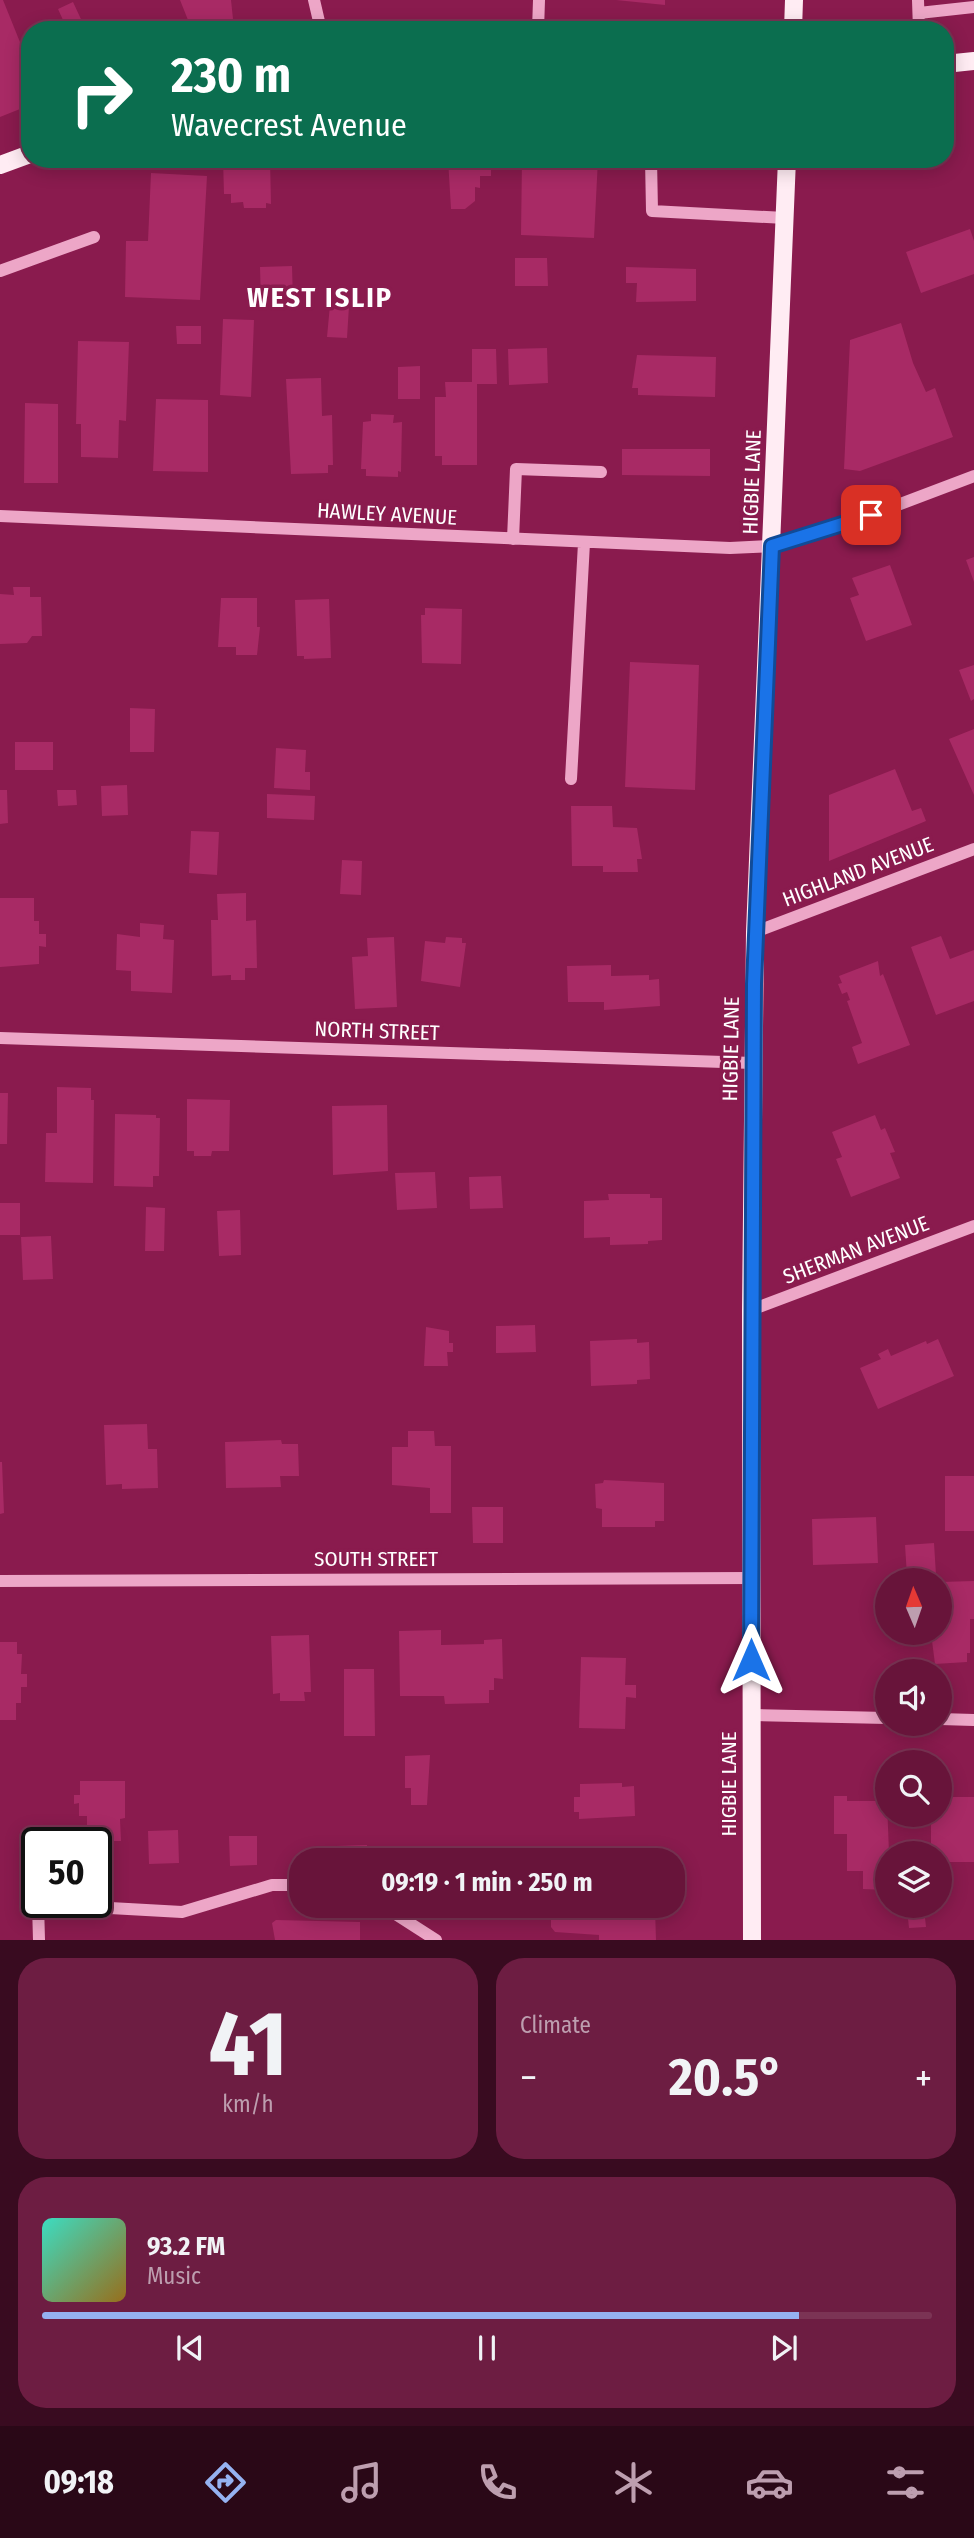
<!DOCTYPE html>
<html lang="en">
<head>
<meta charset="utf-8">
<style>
  :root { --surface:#68143a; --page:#6d1d42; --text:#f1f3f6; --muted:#bd9eaf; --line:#7b3354; --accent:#95b2f1 }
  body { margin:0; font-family:"Fira Sans Condensed",sans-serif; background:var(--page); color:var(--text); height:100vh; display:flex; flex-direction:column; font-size:26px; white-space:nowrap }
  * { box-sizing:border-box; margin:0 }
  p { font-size:23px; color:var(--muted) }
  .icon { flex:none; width:38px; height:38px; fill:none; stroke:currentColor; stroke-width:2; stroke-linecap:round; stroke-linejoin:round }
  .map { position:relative; height:1940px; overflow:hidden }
  .side { display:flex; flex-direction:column; gap:18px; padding:18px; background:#390b20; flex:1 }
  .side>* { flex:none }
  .guide { position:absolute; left:21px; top:21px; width:933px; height:147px; border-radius:28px; box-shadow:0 4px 18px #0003,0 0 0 2px var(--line); background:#0b6e4f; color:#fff; overflow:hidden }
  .needle { width:46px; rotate:358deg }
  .fabs { position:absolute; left:875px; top:1568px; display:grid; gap:14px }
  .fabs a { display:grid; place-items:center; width:77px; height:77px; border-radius:50%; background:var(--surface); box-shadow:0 4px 18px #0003,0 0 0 2px var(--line); font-size:35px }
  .speed { position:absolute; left:21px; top:1827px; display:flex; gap:14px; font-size:35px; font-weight:700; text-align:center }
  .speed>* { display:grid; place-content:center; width:91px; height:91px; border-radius:50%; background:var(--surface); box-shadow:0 4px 18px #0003,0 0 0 2px var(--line); line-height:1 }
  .speed .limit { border:4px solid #111; border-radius:10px; background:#fff; color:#111 }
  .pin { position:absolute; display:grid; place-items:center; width:60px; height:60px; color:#fff; margin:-30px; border-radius:14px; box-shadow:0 4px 10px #0006 }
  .me { position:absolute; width:77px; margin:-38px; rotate:0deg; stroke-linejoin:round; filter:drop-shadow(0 0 5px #0008) }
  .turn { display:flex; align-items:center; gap:24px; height:147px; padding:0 35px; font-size:32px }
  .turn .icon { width:91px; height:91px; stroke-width:2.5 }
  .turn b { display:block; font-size:49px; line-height:60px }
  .big { font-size:52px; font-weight:700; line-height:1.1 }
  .side .tile { flex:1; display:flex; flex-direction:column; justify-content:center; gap:10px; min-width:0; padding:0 24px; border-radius:28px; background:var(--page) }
  .side .dial { align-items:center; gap:0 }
  .dial b { font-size:91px; line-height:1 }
  .song { display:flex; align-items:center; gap:21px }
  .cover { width:84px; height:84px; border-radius:10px; background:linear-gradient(135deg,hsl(170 70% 55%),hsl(40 70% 35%)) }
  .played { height:7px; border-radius:4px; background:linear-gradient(90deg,var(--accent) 85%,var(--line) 85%) }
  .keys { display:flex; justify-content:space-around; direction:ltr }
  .heat { display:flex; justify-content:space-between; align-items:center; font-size:38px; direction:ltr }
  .side .tiles { flex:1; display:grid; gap:18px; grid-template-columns:1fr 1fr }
  .tile:last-child { grid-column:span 2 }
  .trip { position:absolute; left:289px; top:1848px; width:396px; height:70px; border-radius:28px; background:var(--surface); box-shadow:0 4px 18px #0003,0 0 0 2px var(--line); font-weight:700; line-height:70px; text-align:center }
  .dock { display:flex; height:112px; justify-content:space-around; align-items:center; background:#2a0817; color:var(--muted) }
  .dock .icon { width:49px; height:49px }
  .dock .current { color:var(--accent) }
  .dock b { font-size:32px; color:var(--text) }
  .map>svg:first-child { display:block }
</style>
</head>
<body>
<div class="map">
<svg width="974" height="1940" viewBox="0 0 974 1940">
  <rect width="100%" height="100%" fill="#8a1b4e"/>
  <path fill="#a82a65" d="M0 0H3L30 67V105L0 117Z
    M180 0H231L233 19 206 30H192Z
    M616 0H665V5Z
    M73 2 86 30H52L50 25 63 20 58 9Z
    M223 159H270L271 204 266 203V208H244L243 202 231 203V194H224Z
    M448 159H491V176H480V188L475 187V201L465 209H451Z
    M522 159H598L594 238 521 235Z
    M151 173 207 176 200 300 125 297 126 241H148Z
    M970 229 974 241V274L921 293 906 252Z
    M515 258H547L548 286H515Z
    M292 266 293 301 261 302 260 267Z
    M626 267 696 269V301L636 302 637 283H626Z
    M330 305 349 306 347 338 327 337Z
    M223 319 254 320 251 397 220 395Z
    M901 323 913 363 926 392 935 388 953 437 860 471 844 469 850 340Z
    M176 326H201V344H177Z
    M78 341 129 342 126 421 119 420 118 458 81 457V424H76Z
    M547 348 548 383 509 385 508 349Z
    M472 349H496L497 384H477V465H442V456H435V397H446L445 382H472Z
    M637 355 716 357 715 397 638 395V388H632Z
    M420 366V399H398V367Z
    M321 378 322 416 332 415 333 465H328V473L291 474 286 379Z
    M156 399 208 400V472L153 471Z
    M25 403 58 404V483H24Z
    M371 414 394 415 393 423 402 422 401 472 398 471V477L366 476V469H361L363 422 371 421Z
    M622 449H710V476L622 475Z
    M974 557V582L966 560Z
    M890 565 912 625 866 641 850 598 859 595 852 578Z
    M13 587H30V597H41L42 636H32L27 643 0 644V594L14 595Z
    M221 598H257V627H260L257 655H236V647H218Z
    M329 599 331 658 304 659V656H297L295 600Z
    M425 608 462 609 461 664 422 663 421 615H425Z
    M630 662 699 665 695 790 625 787Z
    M974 665V699L971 701 959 670Z
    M130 708 155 709 154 752H130Z
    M974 729V795L949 739Z
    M15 742H53V770H15Z
    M276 748 306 750 305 772H310V790L274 788Z
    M895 769 912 811 921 808 926 821 829 861V795Z
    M127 785 128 815 102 816 101 786Z
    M0 790H7L8 823 0 824Z
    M57 790H76L77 805 58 806Z
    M267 794 315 796 314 820 267 818Z
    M571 806H612L613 827 637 828 642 859H637L638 872H603V866H572Z
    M191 831 219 832 217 875 189 873Z
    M342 860 362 861 361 895 340 894Z
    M246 893V921L256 920 257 968H245V980H231V975L212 976 211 920H218L217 894Z
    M0 898H34V921H39V934H46V947L39 946V964L0 967Z
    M140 923 164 925 163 939 174 940 172 993 131 991V971L116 970 117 934 140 937Z
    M941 936 950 959 974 950V1001L936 1015 911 947Z
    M394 937 397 1007 355 1009 352 957 368 956 367 938Z
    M446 937 462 938V943H466L460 987 421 981 425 941 445 943Z
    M878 961 880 976 883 974 910 1045 858 1064 852 1047 862 1043 847 1001 850 1000 847 992 842 994 838 984 842 983 839 976Z
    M611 965V976L649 975V980L659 979 660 1006 604 1010V1002H568L567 966Z
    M57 1087 91 1088V1100H94L93 1183 45 1182 46 1133H57Z
    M0 1093H8L7 1144H0Z
    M187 1099 230 1100 229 1151H212L211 1156H194V1151H187Z
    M387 1105 388 1171 333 1175 332 1106Z
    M115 1114 156 1115V1118H160L159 1176H153V1187L114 1186Z
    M875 1115 881 1130 885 1128 895 1152 890 1153 900 1178 851 1197 836 1159 842 1157 832 1132Z
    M435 1172 437 1208 397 1210 395 1173Z
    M501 1176 503 1208 470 1209 469 1177Z
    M608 1194H650V1198H662V1240L648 1241V1244L610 1245V1237L584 1238V1201L609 1200Z
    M0 1203H20V1235H0Z
    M146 1207 165 1208 164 1251H145Z
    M240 1210 241 1255 219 1256 217 1211Z
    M51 1236 53 1279 23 1280 21 1237Z
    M535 1325 536 1352 496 1353V1326Z
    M426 1327 449 1331V1343H453V1352H447L448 1366H424Z
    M637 1339V1343L649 1342 650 1379 637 1380V1384L591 1386 590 1341Z
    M938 1339 954 1376 878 1409 860 1368 881 1359 878 1354 888 1349 891 1356 926 1341 927 1344Z
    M147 1424 148 1449H157L158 1488 122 1489V1484L106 1485 104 1425Z
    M408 1431H434L435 1446H451V1513H430V1488L392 1485V1447H408Z
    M281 1440 282 1444H298L299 1476H280L281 1487 226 1488 225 1442Z
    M0 1462H2L4 1513 0 1514Z
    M945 1476H974V1531H945Z
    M604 1480 664 1483V1521H655V1527H602V1509L596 1508 595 1484 603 1483Z
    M472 1507H503V1543H473Z
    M876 1517 878 1563 813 1565 812 1519Z
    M934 1543 936 1575 907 1576 905 1545Z
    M974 1581V1619H970V1653H967V1662L935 1664 931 1633H940V1582Z
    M441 1630V1645L484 1644V1640L502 1639 503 1679 494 1678V1690H489V1703L445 1704 444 1696H400L399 1631Z
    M309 1635 311 1692H304L305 1701H280V1693L273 1694 271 1636Z
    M0 1642H17V1654H22L21 1674H27V1687H21V1703H16V1720H0Z
    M581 1657 626 1658 625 1685H636V1698L626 1697 625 1729 579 1728Z
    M344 1669H374L375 1736H344Z
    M430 1755 427 1805H411V1788H405V1756Z
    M80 1781H125V1818L120 1819 121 1841H87V1816H79V1803L74 1804V1795H80Z
    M622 1783V1787L634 1786 635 1816 579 1819V1812H574V1797H580V1784Z
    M834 1796H847V1801H887L889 1853 886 1890 863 1889V1871H847V1834H834Z
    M940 1797H974V1862H940V1853H931V1815H940Z
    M178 1830 179 1863 149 1864 148 1831Z
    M229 1836H257V1865L230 1866Z
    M367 1845V1860H336V1846Z
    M557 1857H587V1860H557Z
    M553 1906H607V1911L655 1909 656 1940H599V1935L555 1932 551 1927V1908Z
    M924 1908 926 1927 909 1928 907 1909Z
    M276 1920 360 1922V1940H275L272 1923Z"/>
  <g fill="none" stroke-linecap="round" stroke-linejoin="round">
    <path stroke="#eda6c7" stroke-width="12" d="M314 0 321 30
      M918 0 919 30
      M919 13 974 7
      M538 30 539 0
      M651 159 652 211 785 218
      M0 271 94 237
      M0 516 730 548 772 546 845 525 974 476
      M513 539 516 469 601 472
      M571 779 584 543
      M755 932 974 849
      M0 1038 753 1063
      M751 1310 974 1226
      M0 1581 751 1578
      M752 1715 887 1718
      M940 1719 974 1720
      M383 1906 436 1940
      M39 1940 38 1904 182 1912 272 1885H301"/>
    <path stroke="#ffecf3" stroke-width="18" d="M793 30 794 0
      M945 64 974 61
      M0 165 30 154
      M752 1940 751 1310 755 932 787 159"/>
  </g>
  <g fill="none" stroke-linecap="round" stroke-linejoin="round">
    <defs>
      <path id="route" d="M751 1660 754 984 772 546 871 515"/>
    </defs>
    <use href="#route" stroke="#114b97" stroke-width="18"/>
    <use href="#route" stroke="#1a73e8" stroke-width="12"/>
  </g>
  <g text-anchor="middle" stroke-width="7" stroke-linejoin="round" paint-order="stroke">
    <g font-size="21" fill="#fff" stroke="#8a1b4e">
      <text transform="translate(752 482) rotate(-88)" y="7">HIGBIE LANE</text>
      <text transform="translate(387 514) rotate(3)" y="7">HAWLEY AVENUE</text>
      <text transform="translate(858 872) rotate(-21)" y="7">HIGHLAND AVENUE</text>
      <text transform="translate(377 1031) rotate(2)" y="7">NORTH STREET</text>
      <text transform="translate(731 1049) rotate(-89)" y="7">HIGBIE LANE</text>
      <text transform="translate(856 1250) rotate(-21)" y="7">SHERMAN AVENUE</text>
      <text x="376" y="1566">SOUTH STREET</text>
      <text transform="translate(729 1784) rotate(-90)" y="7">HIGBIE LANE</text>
    </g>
    <g font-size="28" font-weight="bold" letter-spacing="2" fill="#fff" stroke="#8a1b4e">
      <text x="320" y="307">WEST ISLIP</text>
    </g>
  </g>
</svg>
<div class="fabs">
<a><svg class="needle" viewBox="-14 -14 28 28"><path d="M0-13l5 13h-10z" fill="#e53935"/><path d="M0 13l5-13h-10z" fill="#bd9eaf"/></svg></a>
<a><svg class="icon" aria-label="sound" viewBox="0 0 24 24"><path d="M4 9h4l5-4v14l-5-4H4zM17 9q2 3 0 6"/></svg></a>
<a><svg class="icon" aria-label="search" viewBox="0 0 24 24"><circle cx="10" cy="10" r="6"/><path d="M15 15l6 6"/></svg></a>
<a><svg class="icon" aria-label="layers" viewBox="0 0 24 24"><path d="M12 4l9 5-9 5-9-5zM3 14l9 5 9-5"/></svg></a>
</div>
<div class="speed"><div class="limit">50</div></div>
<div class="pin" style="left:871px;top:515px;background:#d93025"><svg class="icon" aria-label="arrive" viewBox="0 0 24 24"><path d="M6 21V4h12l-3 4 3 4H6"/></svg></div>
<svg class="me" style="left:751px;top:1660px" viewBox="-20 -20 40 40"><path d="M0-17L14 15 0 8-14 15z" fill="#1a73e8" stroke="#fff" stroke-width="4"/></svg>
<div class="trip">09:19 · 1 min · 250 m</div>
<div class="guide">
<div class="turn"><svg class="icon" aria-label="right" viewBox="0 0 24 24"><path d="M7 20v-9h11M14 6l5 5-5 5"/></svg><div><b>230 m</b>Wavecrest Avenue</div></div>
</div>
</div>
<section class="side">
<div class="tiles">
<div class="tile dial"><b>41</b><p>km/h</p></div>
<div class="tile"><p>Climate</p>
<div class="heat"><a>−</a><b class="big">20.5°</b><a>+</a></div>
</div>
<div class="tile">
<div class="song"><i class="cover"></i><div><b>93.2 FM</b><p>Music</p></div></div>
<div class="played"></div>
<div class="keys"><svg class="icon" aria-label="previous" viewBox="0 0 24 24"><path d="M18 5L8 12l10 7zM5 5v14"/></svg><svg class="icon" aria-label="pause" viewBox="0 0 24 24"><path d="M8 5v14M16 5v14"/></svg><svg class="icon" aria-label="next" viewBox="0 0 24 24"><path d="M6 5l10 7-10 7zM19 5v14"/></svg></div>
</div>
</div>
</section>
<nav class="dock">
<b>09:18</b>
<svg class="icon current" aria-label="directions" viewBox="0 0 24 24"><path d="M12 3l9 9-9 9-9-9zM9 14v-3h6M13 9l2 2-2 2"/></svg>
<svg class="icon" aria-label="music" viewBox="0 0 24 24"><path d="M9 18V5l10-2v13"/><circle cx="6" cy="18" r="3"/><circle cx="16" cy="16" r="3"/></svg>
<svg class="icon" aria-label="phone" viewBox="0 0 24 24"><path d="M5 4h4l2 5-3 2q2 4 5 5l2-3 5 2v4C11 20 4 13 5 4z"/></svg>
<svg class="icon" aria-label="climate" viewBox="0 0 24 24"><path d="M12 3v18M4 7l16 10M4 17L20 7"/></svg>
<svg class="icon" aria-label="car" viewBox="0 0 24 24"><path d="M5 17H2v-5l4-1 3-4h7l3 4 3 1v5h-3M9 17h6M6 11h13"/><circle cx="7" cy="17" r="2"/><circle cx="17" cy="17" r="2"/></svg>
<svg class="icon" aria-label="filters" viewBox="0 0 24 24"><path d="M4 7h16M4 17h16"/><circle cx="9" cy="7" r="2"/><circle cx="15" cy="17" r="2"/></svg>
</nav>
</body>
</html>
